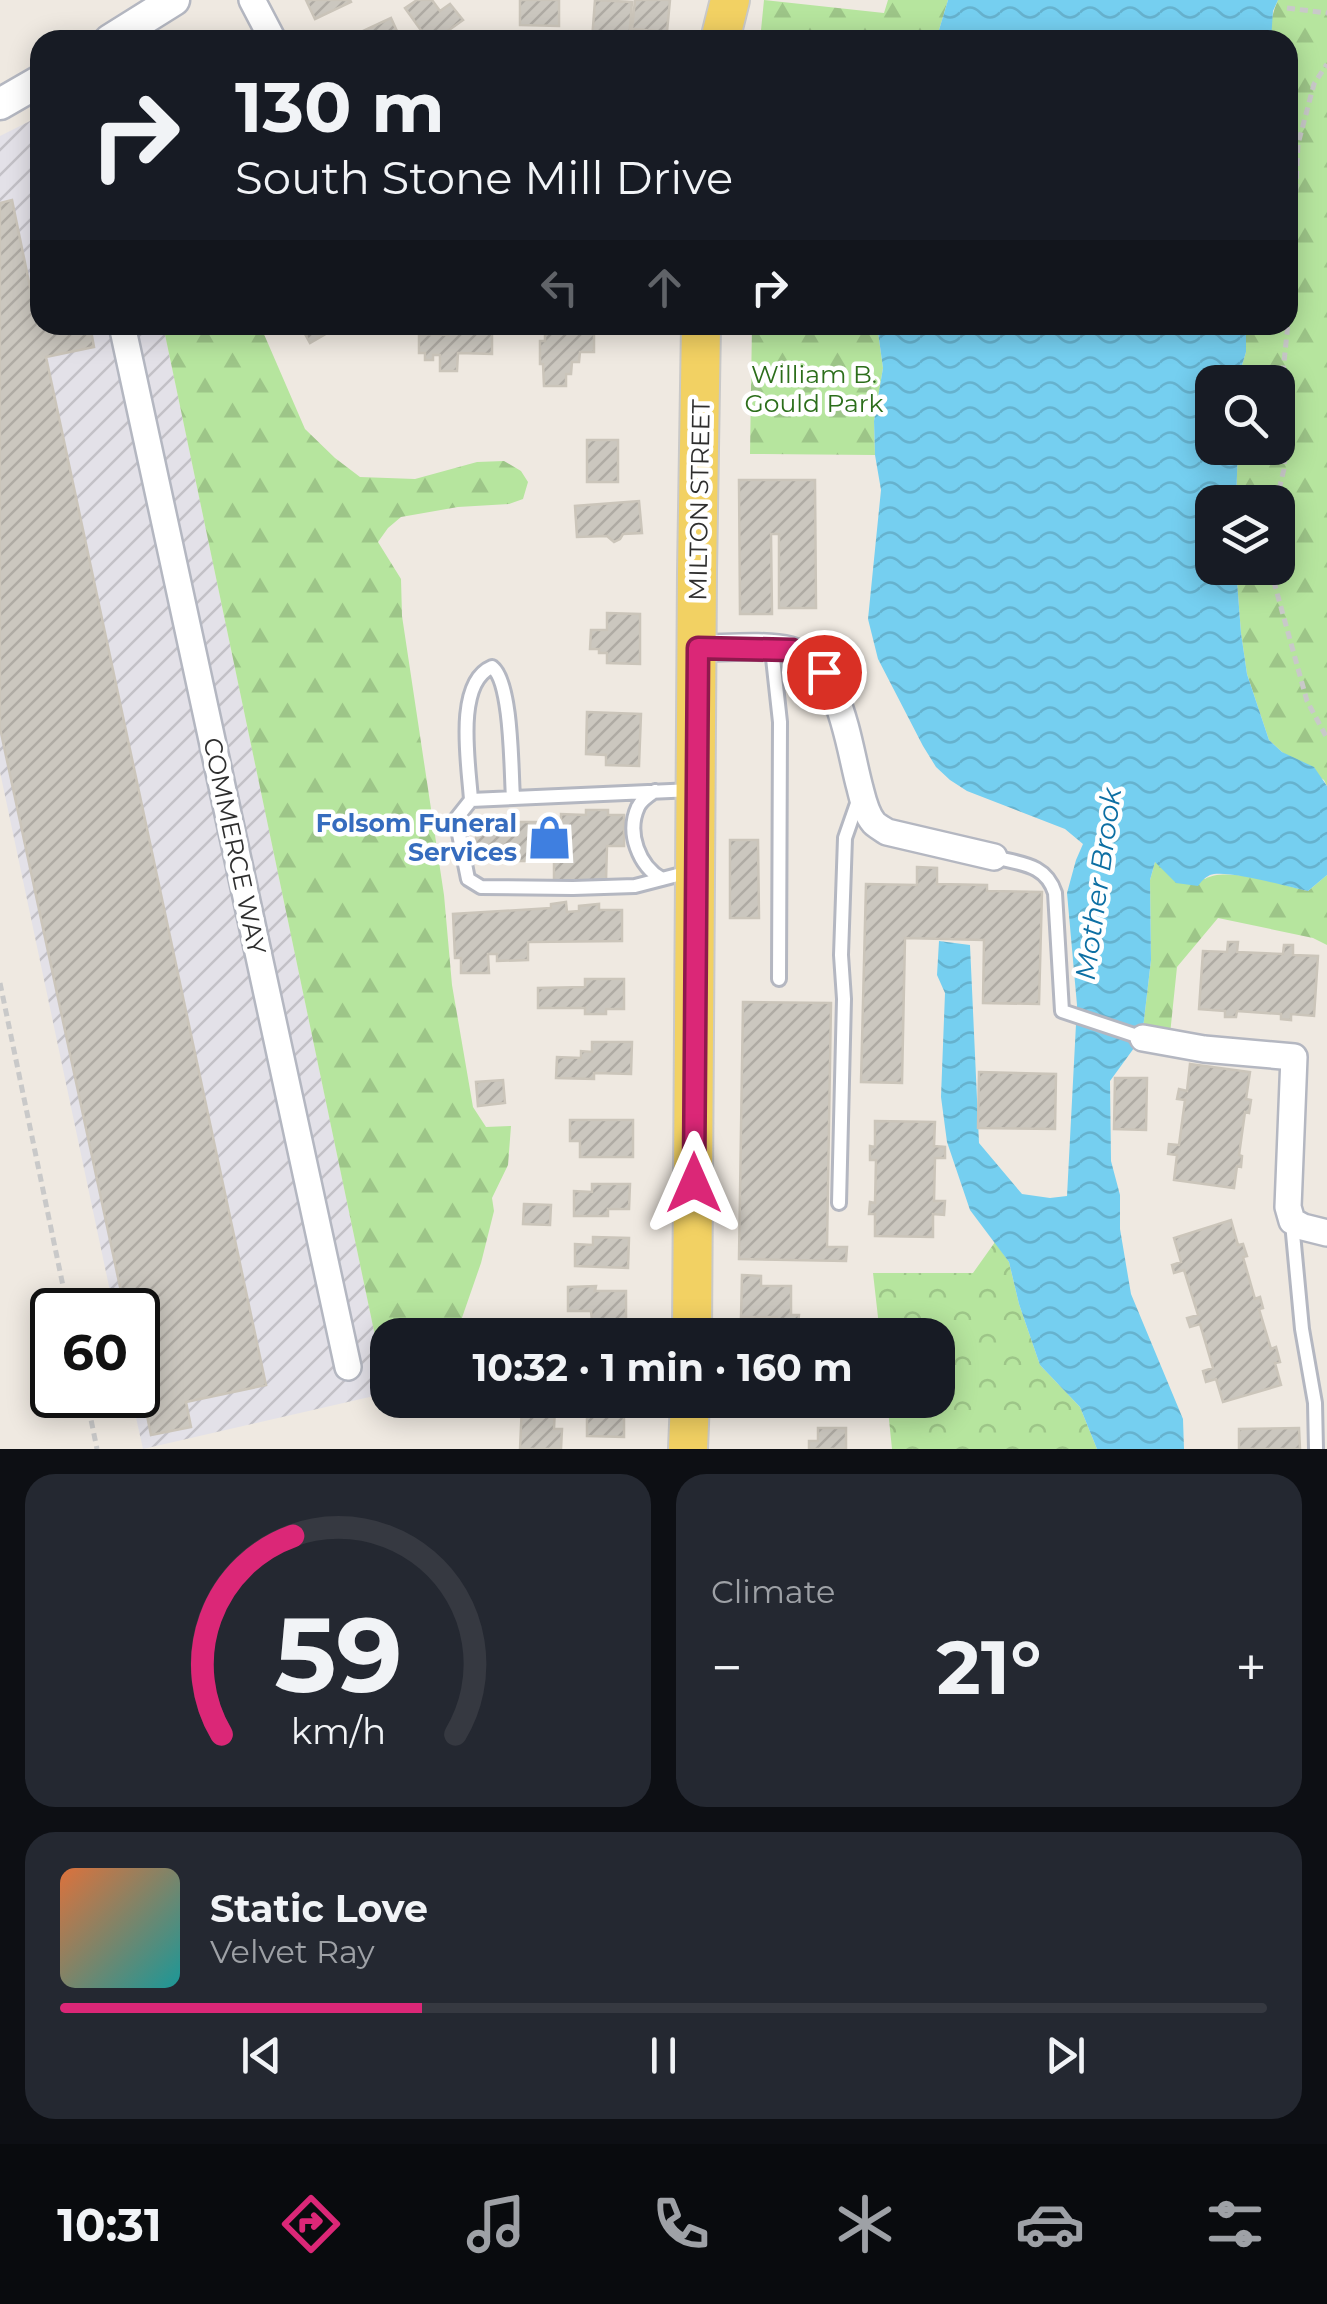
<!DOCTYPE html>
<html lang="en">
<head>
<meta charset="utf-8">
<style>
  :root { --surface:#171b24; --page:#242831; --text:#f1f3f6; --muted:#9ea1a6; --line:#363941; --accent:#db2777 }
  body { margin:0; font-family:Montserrat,sans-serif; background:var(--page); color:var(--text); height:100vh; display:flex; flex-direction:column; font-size:38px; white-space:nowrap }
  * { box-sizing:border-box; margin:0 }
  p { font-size:32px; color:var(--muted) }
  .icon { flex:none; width:55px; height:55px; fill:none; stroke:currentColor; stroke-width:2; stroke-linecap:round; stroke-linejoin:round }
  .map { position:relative; height:1449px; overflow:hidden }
  .side { display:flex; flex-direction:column; gap:25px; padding:25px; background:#0d0f14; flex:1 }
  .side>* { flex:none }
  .banner { position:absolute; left:30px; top:30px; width:1268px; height:305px; border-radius:30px; box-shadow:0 5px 25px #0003; background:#171b24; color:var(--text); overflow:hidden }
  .tools { position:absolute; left:1195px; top:365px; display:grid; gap:20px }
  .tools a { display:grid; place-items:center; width:100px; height:100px; border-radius:20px; background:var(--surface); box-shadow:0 5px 25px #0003; font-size:50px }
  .speed { position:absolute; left:30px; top:1288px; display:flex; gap:20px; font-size:50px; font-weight:700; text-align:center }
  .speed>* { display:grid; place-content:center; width:130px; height:130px; border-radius:50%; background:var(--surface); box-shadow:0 5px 25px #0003; line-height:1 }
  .speed .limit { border:5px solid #111; border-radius:15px; background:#fff; color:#111 }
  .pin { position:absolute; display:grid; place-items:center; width:85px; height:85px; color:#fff; margin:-42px; border:5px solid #fff; border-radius:50%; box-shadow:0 2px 10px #0007 }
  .me { position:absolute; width:110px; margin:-55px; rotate:0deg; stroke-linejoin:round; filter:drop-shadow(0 0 8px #0008) }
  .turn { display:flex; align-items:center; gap:35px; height:210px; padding:0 40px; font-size:45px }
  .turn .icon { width:130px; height:130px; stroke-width:2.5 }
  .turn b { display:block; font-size:70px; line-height:85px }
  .lanes { display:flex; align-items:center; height:95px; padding:0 40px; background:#0003; justify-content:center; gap:50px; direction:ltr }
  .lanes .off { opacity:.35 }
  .big { font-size:75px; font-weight:700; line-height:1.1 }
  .side .card { flex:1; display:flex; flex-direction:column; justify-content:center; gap:15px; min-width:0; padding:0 35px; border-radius:30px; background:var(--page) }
  .side .dial { align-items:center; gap:0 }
  .dial svg { height:260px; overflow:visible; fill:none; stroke:var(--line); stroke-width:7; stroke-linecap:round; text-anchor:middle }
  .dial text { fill:var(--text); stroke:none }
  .song { display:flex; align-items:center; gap:30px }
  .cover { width:120px; height:120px; border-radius:15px; background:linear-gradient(135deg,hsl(20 70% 55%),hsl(180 70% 35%)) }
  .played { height:10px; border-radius:5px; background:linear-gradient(90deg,var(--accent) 30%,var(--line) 30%) }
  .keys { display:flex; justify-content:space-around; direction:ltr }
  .heat { display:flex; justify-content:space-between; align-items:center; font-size:55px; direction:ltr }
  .side .tiles { flex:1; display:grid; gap:25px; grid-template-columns:1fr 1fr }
  .card:last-child { grid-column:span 2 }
  .trip { position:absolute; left:370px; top:1318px; width:585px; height:100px; border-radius:30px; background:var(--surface); box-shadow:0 5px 25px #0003; font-weight:700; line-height:100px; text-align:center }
  .dock { display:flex; height:160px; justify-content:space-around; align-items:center; background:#090b0e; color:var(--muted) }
  .dock .icon { width:70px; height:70px }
  .dock .current { color:var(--accent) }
  .dock b { font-size:45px; color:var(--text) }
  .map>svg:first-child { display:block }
</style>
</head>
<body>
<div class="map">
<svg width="1327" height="1449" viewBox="0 0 1327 1449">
  <defs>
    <pattern id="industrial-furrows" width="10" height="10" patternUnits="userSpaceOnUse" patternTransform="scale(2.5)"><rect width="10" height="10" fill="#e3e1e8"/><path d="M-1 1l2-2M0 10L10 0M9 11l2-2" fill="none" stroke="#c3c1c7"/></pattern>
    <pattern id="forest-firs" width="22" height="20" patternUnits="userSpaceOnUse" patternTransform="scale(2.5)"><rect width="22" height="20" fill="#b6e59e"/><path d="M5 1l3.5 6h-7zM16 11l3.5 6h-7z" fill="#9dc588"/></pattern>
    <pattern id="park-crowns" width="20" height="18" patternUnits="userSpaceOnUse" patternTransform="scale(2.5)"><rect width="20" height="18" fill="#b6e59e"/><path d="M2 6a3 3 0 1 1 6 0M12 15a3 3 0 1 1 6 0" fill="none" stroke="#9dc588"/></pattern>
    <pattern id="water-waves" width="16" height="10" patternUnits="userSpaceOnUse" patternTransform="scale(2.5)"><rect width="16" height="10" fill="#75cff0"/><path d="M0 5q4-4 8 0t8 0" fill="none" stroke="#66b2ce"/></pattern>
    <pattern id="building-hatch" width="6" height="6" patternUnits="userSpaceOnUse" patternTransform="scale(2.5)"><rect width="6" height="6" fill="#cbc7bf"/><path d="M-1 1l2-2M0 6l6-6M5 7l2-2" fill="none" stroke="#afaba4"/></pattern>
  </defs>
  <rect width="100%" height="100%" fill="#efe9e1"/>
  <path fill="url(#industrial-furrows)" d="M40 116V325H163L387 1393 143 1449 131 1395H138V1310H114L0 772V136Z"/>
  <path fill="url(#forest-firs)" d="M764 0 884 13 888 0H948L936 40H760Z
    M1278 0H1327V786L1324 780 1282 752 1269 740 1247 674 1241 633 1236 568H1278V502H1236L1238 448H1278V382H1237L1246 352V325H1288V40H1271C1270 26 1272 13 1278 0Z
    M163 325H260L305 429 335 458 360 477 415 479 477 462 504 461 521 471 528 482 523 499 509 504 458 507 401 517 388 528 378 542 401 579 402 616 444 895 452 985 473 1107 486 1127 511 1126 508 1165 492 1198 494 1211 481 1263 456 1335H388L387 1393Z
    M752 325H877L883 368 874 421 875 455 750 454Z
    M1155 862 1205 879C1226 866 1283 885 1308 891L1327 875V945L1313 938 1218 918 1177 967 1169 1044 1142 1037 1151 960 1150 880Z"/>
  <path fill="url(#park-crowns)" d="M995 1242 1009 1262 1019 1304 1040 1365 1080 1407 1097 1449H892L887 1400H938V1335H880L873 1273H973Z"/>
  <path fill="url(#water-waves)" d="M948 0H1278L1273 11 1271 40H936Z
    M877 325H1246V352L1237 382H1212V448H1238L1236 502H1212V568H1236L1241 633 1247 674 1269 740 1282 752 1314 767 1327 786V875L1308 891C1289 887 1226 869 1210 875 1204 878 1202 881 1198 886L1176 883 1155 862 1150 880 1151 960 1142 1037 1110 1081 1111 1161 1120 1195V1229L1131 1294 1183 1419 1184 1449H1097L1080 1407 1040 1365 1019 1304 1009 1262 970 1210 947 1142 941 1097 945 993 937 975 939 941 970 945 979 1143 1022 1194 1050 1198 1067 1196 1077 1005 1067 893 1076 860 1083 844 1065 829 967 791 950 780 936 767 923 746 878 659 868 619 881 490 875 455 874 421 883 368Z"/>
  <path fill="url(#building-hatch)" stroke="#cbc5ba" stroke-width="2.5" d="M306 0H350L351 2 315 19Z
    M417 0H432L440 11 450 4 463 20 435 40H428L405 8Z
    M520 0H559V26L520 25Z
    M595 0 632 2 629 40H592Z
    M635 0H670L667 32 632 29Z
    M391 18 401 40H352L350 37Z
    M12 200 30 287 40 285V325H90L94 347 46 357 266 1385 186 1402 191 1427 151 1435 138 1371V1310H125L0 728V203Z
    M300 325H325L329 332 310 343Z
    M448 325H492V354L458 353 457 371H440V355H433V360H425V353H419V334L448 335Z
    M545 325H594V352H580L579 362H572L571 374H566V386H544L543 364H540V341H545Z
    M587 440H618V482H587Z
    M739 480H815L816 608H779V534H771L772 614H740Z
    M639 501 642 533 623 534 620 539 614 542 607 536 577 537 575 506Z
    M607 613 640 614V664L607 663V653H599V649H590L591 630H607Z
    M587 712 641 714 639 766 606 765V755L586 754Z
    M586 810H608V815H624V846H607L606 881H554V861H476V822H538V828H561V814L586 815Z
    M730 840H758L759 918H730Z
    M917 867 937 868V884L987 885V891L1042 892 1039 1004 983 1003 984 940 905 938 902 1083 861 1082 866 884 917 885Z
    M566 902 567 912 579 911V906L599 904V910H622V941L528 942V960L497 961V954H488L489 973H461V958H455L453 914 551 908V904Z
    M1228 942H1238L1237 952 1283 954 1284 945H1293V955L1318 956 1314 1016 1291 1014V1020L1281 1019V1014L1237 1011 1236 1017H1225V1011L1199 1009 1203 951 1227 952Z
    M585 979H624V1009H606V1014H585V1008H538V988L585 987Z
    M743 1002 831 1003 827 1247H847L846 1261 739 1259Z
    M592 1042H632L631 1074 594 1073V1079L556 1078 557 1057 581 1058V1051L592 1052Z
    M1190 1064 1250 1072 1246 1099 1251 1100 1249 1113 1245 1112 1239 1155 1242 1156 1241 1167 1237 1166 1234 1188 1174 1180 1177 1155 1168 1154 1169 1144 1179 1145 1185 1100 1177 1099 1179 1089 1187 1091Z
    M979 1072 1056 1074 1055 1129 978 1128Z
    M1115 1078H1147L1146 1130 1114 1129Z
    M503 1080 505 1103 478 1106 476 1082Z
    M570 1120H633V1157H580V1141H570Z
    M875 1121 935 1122 934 1146 945 1147V1158H935L934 1201H945L944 1215 933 1214V1237L875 1236V1214H869L870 1202 875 1203 876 1160H870V1146L875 1147Z
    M592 1184H630L629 1209H608V1216H574V1191L592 1192Z
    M524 1204 551 1205 550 1225 523 1224Z
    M1231 1220 1238 1245 1243 1244 1247 1256 1243 1257 1255 1299 1260 1297 1263 1308 1259 1309 1271 1349 1276 1347 1280 1362 1275 1363 1281 1385 1223 1402 1216 1379 1206 1382 1203 1371 1213 1368 1200 1324 1190 1327 1187 1318 1198 1315 1184 1270 1174 1273 1172 1265 1181 1262 1174 1238Z
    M593 1237 629 1238 628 1268 575 1266V1244L593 1245Z
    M742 1275 761 1276V1286H791V1315H799L798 1324H792V1332H777V1317H741Z
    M596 1286 595 1291H626V1320L592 1321 591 1311H568V1287Z
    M576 1400H615V1411H624V1437L587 1436V1414L576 1413Z
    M522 1405 555 1407 554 1429H562L561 1449H520Z
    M818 1428H846V1449H809V1441H818Z
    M1299 1428 1300 1449H1239V1429Z"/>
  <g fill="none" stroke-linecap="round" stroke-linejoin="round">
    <defs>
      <path id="service" d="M772 649 780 722 779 979
        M655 791C649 795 641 800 638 807 626 833 639 866 662 879
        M513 798C511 770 512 682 492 667 454 683 469 766 471 800L456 819 468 879 481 887 573 888 635 886 689 872
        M471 800 693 790
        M994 857C1021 864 1046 864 1055 893L1062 1011 1143 1038
        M839 1203 844 999 841 955 845 838 860 795
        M1292 1223 1302 1329 1315 1403 1316 1449"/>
      <path id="minor" d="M252 0 273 40
        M122 325 348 1367
        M698 648C724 648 766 644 790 650 841 663 848 745 860 788 863 800 866 814 874 823 877 826 884 830 887 832L994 857
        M1143 1038 1204 1049 1294 1057 1288 1207 1292 1221 1303 1227 1327 1233"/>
      <path id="tertiary" d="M110 40 174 0
        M0 104 40 81"/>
      <path id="primary" d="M720 40 730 0
        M692 1335 697 572 701 325
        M688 1449 690 1400"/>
    </defs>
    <use href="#service" stroke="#b4b7c1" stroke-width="18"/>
    <use href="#minor" stroke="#b4b7c1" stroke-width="30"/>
    <use href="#tertiary" stroke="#b4b7c1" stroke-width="35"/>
    <use href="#primary" stroke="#c9c9c9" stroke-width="42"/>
    <path stroke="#c9c9c9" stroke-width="5" stroke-dasharray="8 5" stroke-linecap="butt" d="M1287 8 1327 13
      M1276 502 1284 469 1286 432 1281 391 1291 295 1298 144 1314 84 1327 64
      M1274 568V582L1307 701 1327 738
      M0 983 68 1310
      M86 1395 97 1449"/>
    <use href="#service" stroke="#fff" stroke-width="12"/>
    <use href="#minor" stroke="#fff" stroke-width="25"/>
    <use href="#tertiary" stroke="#fff" stroke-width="30"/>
    <use href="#primary" stroke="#f2d163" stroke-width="38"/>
  </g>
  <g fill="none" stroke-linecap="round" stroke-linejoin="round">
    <defs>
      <path id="route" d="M694 1183 698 648 792 650 810 659 824 672"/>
    </defs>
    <use href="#route" stroke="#8e194d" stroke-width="25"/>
    <use href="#route" stroke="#db2777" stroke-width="18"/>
  </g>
  <defs>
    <symbol id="shop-bare" viewBox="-9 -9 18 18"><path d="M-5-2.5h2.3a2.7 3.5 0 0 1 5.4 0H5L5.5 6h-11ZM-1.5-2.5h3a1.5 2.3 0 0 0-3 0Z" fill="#3f7fe0" stroke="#fff" stroke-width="2.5" paint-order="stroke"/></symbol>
  </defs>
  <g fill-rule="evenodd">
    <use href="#shop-bare" x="518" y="806" width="63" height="63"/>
  </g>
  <g text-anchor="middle" stroke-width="9" stroke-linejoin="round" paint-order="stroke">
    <g font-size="25" fill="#2c6e1b" stroke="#fff">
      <text x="814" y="383">William B.<tspan x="814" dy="29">Gould Park</tspan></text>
    </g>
    <g font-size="25" fill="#2e2e2e" stroke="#fff">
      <text transform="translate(699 500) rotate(-89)" y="9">MILTON STREET</text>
      <text transform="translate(235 846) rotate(78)" y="9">COMMERCE WAY</text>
    </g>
    <g font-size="25" font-weight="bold" fill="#366cbe" stroke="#fff" text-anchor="end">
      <text x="517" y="832">Folsom Funeral<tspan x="517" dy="29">Services</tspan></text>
    </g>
    <g font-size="28" font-style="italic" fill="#0d6fa3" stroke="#fff">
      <text transform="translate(1098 884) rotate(-82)" y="10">Mother Brook</text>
    </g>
  </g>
</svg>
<div class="tools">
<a><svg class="icon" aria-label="search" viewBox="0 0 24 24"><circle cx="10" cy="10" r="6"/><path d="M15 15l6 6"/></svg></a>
<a><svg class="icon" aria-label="layers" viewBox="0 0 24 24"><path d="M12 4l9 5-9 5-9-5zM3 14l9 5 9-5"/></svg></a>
</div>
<div class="speed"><div class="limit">60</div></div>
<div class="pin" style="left:824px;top:672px;background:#d93025"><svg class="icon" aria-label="arrive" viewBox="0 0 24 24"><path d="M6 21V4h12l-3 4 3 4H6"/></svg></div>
<svg class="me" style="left:694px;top:1183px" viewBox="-20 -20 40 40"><path d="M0-17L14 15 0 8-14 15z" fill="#db2777" stroke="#fff" stroke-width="4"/></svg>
<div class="trip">10:32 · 1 min · 160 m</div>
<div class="banner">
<div class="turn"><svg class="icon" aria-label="right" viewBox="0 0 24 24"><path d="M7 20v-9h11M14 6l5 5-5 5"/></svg><div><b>130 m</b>South Stone Mill Drive</div></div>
<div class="lanes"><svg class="icon off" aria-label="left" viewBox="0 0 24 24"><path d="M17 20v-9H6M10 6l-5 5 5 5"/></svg><svg class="icon off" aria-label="ahead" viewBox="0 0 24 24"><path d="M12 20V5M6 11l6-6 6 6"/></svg><svg class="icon" aria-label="right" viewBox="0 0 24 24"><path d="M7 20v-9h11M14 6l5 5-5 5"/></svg></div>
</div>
</div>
<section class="side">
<div class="tiles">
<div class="card dial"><svg viewBox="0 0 100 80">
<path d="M14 69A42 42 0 1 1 86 69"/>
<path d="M14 69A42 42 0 0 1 36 8" stroke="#db2777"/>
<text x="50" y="56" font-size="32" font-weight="700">59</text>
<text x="50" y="72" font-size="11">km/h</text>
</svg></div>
<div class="card"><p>Climate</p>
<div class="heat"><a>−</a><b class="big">21°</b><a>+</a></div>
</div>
<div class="card">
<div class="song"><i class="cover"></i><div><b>Static Love</b><p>Velvet Ray</p></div></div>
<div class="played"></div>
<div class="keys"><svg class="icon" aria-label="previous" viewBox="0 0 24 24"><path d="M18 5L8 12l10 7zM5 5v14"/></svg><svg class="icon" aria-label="pause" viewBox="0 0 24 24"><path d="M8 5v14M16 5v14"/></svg><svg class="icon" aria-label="next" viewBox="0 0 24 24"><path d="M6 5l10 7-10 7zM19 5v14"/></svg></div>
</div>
</div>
</section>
<nav class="dock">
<b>10:31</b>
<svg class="icon current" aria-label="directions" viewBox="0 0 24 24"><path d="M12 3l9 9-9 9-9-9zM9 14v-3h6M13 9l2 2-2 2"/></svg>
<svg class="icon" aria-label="music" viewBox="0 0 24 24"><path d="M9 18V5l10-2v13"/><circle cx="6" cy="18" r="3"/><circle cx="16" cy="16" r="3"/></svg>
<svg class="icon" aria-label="phone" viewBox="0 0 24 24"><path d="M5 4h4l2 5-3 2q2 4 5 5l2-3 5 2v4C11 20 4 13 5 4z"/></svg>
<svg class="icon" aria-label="climate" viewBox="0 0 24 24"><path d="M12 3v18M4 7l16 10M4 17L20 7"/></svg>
<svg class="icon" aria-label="car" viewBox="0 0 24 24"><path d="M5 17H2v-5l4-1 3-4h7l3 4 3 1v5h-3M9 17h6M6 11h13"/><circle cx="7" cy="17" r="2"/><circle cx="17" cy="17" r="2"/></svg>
<svg class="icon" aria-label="filters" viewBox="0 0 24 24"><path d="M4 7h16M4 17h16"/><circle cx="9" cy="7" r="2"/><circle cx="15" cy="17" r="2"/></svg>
</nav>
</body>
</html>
